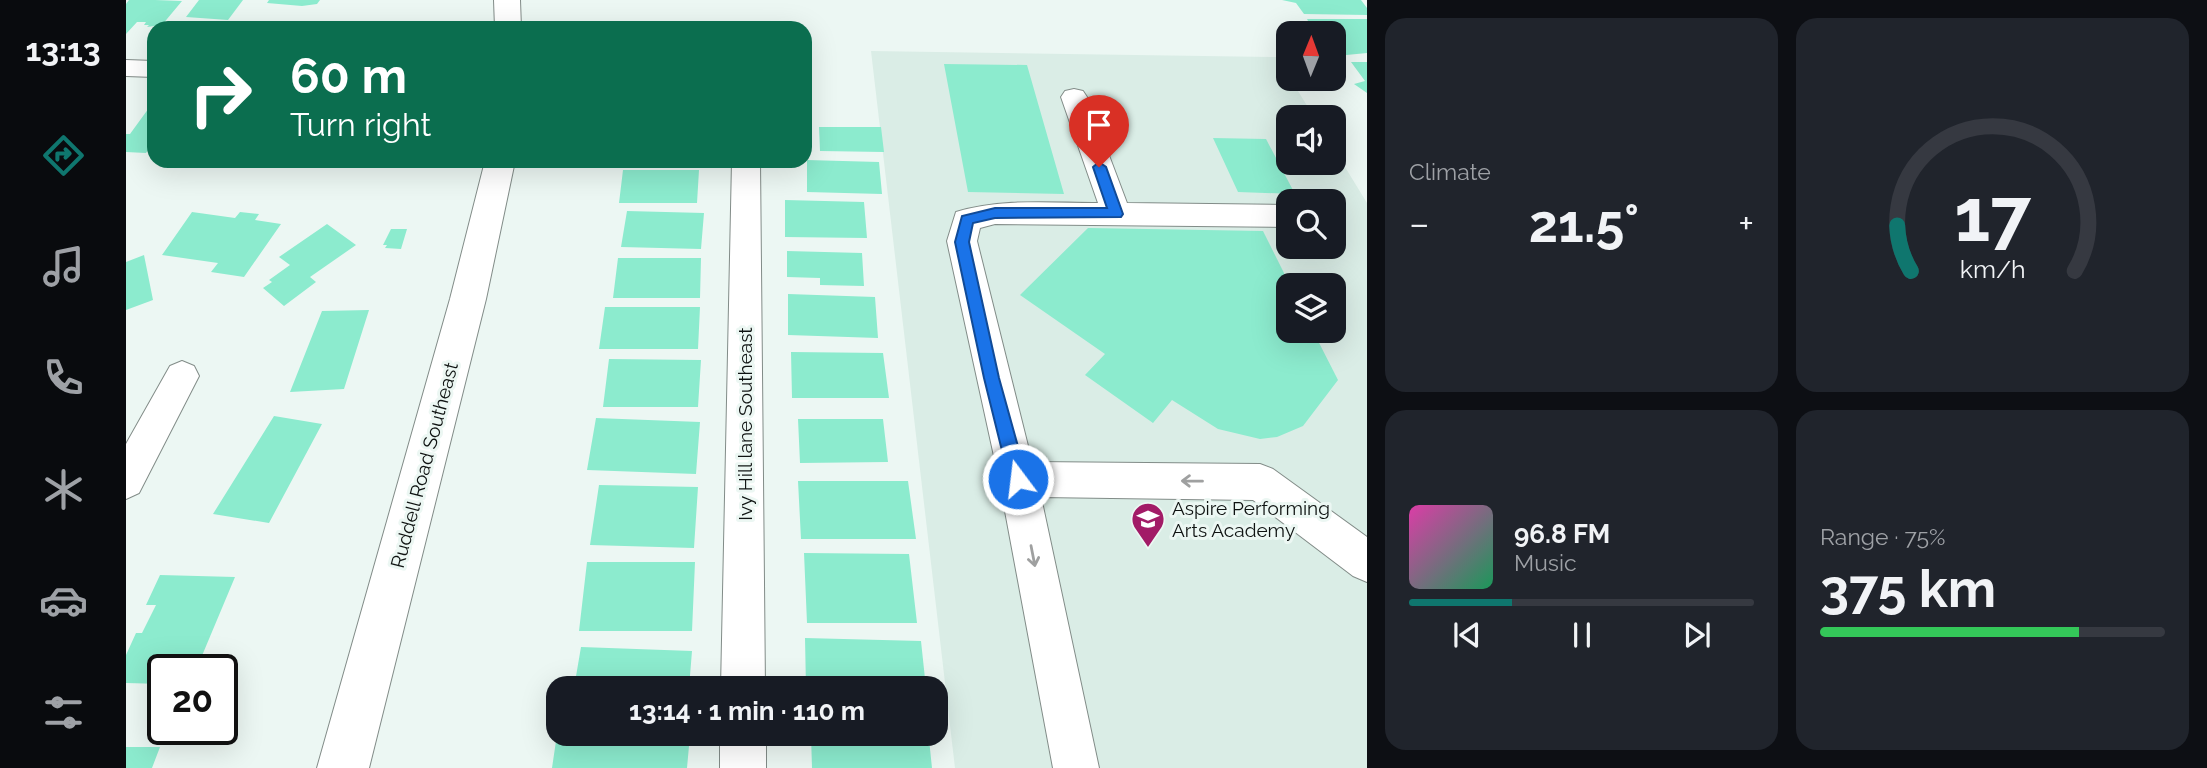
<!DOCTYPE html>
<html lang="en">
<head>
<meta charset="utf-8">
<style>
  :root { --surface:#171b24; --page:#20242c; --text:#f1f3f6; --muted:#9ea1a6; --line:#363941; --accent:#0f766e }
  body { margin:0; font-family:Raleway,sans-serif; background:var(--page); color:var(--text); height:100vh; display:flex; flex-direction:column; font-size:26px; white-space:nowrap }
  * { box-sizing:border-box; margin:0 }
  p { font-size:23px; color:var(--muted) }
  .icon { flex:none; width:38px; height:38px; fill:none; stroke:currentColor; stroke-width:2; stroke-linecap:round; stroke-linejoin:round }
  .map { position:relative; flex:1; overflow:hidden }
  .side { display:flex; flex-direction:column; gap:18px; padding:18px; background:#0d0f14; width:840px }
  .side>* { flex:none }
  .banner { position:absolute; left:21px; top:21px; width:665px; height:147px; border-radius:21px; box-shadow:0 7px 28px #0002; background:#0b6e4f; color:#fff; overflow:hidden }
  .needle { width:46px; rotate:1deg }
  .fabs { position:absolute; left:1150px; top:21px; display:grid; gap:14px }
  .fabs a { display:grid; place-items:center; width:70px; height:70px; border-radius:14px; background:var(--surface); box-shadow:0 7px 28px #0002; font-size:35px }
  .speed { position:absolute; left:21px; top:654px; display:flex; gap:14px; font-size:35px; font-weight:700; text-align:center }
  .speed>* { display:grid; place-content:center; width:91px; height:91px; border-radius:50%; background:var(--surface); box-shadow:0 7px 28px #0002; line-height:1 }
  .speed .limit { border:4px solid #111; border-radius:10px; background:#fff; color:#111 }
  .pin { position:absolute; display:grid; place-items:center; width:60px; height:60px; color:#fff; margin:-72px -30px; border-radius:50% 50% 50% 0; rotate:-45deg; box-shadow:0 0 7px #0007 }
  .pin .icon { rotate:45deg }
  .me { position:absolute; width:77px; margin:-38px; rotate:345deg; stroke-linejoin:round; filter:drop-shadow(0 0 5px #0008) }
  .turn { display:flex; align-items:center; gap:24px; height:147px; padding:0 28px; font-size:32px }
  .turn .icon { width:91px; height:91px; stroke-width:2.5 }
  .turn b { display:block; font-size:49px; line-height:60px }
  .big { font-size:52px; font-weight:700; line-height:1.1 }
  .side .widget { flex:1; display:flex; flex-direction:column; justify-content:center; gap:10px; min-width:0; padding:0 24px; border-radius:21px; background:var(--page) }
  .side .dial { align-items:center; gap:0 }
  .dial svg { height:182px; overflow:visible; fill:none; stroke:var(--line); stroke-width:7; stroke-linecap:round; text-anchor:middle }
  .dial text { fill:var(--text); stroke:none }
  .song { display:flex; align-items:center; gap:21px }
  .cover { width:84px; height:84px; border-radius:10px; background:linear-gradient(135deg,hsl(320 70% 55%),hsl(150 70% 35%)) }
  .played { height:7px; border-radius:4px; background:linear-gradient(90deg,var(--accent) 30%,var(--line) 30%) }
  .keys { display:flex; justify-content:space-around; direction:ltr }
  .heat { display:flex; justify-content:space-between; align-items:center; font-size:38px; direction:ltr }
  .charge { height:10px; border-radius:5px; background:linear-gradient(90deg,#34c759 75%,var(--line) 0) }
  .side .tiles { flex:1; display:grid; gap:18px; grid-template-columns:repeat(2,1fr) }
  .trip { position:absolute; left:420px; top:676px; width:402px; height:70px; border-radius:21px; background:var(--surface); box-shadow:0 7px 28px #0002; font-weight:700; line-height:70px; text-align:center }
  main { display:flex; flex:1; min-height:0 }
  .tabs { display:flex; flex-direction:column; width:126px; justify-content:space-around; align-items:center; background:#090b0e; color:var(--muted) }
  .tabs .icon { width:49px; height:49px }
  .tabs .on { color:var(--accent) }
  .tabs b { font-size:32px; color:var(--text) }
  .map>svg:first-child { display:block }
</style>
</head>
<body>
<main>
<nav class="tabs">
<b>13:13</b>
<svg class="icon on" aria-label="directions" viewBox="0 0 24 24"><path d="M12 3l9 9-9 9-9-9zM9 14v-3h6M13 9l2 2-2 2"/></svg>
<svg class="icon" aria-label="music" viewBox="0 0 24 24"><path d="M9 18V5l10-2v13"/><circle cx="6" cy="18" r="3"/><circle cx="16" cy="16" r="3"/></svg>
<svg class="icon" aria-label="phone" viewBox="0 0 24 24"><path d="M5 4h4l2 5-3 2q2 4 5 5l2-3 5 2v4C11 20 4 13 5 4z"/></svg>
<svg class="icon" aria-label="climate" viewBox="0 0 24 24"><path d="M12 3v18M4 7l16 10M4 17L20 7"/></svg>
<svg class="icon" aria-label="car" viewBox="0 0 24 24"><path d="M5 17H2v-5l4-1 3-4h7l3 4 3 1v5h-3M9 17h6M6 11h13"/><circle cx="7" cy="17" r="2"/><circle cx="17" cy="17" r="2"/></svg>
<svg class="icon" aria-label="filters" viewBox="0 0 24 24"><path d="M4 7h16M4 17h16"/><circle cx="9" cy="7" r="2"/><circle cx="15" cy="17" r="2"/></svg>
</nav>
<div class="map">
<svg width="1241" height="768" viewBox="0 0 1241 768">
  <rect width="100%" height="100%" fill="#ecf7f3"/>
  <path fill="#daede6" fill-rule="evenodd" d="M745 51 1151 57 1188 117H1162V163H1208V149L1241 203V768H829ZM1162 201H1208V247H1162ZM1162 285H1208V331H1162Z"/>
  <path fill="#8cebce" d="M3 0H29L56 1 36 25 21 27 23 25H18L20 22H11L0 34V4Z
    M73 0H117L102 20 60 17Z
    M143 0H194L191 4 176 6 141 3Z
    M1156 0H1235L1241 8V15L1178 14 1170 3Z
    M1181 19H1241V53L1210 56 1208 33H1188Z
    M1225 62H1241V93L1228 84 1239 81Z
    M818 64 901 65 938 194 842 192Z
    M28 101V141L20 153 0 152V134H4Z
    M693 127H755L758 152 694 151Z
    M1087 138 1140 139 1169 194 1112 192Z
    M681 160 753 162 756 194 681 192Z
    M497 170H573L571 203H493Z
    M659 200 738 202 741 238 659 237Z
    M501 211 578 213 575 249 495 247Z
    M66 212 109 218 114 212 133 214 129 220 155 224 118 277 85 272 92 263 36 255Z
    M201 224 230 245 184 277 190 282 158 306 137 288 146 282 143 280 164 265 153 257Z
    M962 228 1137 231 1164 285 1162 331H1187L1212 380 1177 426 1151 437 1134 439 1092 429 1046 400 1027 423 959 375 979 354 894 295Z
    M265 229H281L275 249 259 248 261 245H257Z
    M661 251 736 253 738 286 694 285V278L661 277Z
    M18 255 27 300 0 310V262Z
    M492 258H575L574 298H487Z
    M662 294 749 297 752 338 662 335Z
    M479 307H574L572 349H473Z
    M243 310 218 389 164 392 196 311Z
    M665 352 757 353 763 398H666Z
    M483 359 575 360 572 407H477Z
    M148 416 196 424 143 523 87 514Z
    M470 418 574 422 570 474 461 470Z
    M672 419H757L762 462 674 463Z
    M672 481H782L790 539H675Z
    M473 485 572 487 568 548 464 545Z
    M678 553 783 554 791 623H681Z
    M461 562H569L566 631H453Z
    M34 575 109 577 70 670H37V684L0 683V655L10 633H16L30 605H20Z
    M679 638 795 641 800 688H680Z
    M455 647 566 651 563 688H448Z
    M685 735 803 739 806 768H686Z
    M430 741 563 746 561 768H426Z
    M0 747H34L26 768H0Z"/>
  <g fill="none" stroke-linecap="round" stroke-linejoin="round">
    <defs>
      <path id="minor" d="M0 60 28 61V77L0 76Z
        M948 89 957 91 961 97 1001 203 1162 205V227L869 224 854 228 851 241 906 462 1134 464 1147 469 1241 537V582L1227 576 1127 500 915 497 973 768H927L873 479 821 241 830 212C877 198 924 203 972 203L935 97 939 91Z
        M606 161H634L639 688H595Z
        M56 361 68 366 73 376 13 493 0 499V444L44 366Z
        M594 733H640V768H594Z"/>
      <path id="major" d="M368 0H394L395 28H369Z
        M359 161H389L360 299 243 768H191L324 299Z"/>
    </defs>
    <use href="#minor" stroke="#828c88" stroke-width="2"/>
    <use href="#major" stroke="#828c88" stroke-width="2"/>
    <use href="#minor" fill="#fff" fill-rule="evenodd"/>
    <use href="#major" fill="#fff" fill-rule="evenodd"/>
  </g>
  <defs><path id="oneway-shaft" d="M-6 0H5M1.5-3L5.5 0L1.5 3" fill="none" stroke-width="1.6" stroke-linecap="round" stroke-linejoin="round" transform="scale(1.75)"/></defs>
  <g stroke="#9fa0a0">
    <use href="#oneway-shaft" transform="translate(1066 481) rotate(-179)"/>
    <use href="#oneway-shaft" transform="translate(907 556) rotate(79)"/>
  </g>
  <path fill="#1a73e8" stroke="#114b97" stroke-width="2" d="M973 162 980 167 997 214 995 217 869 218 847 223 843 242 873 378 901 479 892 487 883 479 858 378 829 242 836 216 869 208H981L967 167Z"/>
  <defs>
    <symbol id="school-pin" viewBox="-11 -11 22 30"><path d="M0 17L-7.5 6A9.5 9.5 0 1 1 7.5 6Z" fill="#a21b67" stroke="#ecf7f3"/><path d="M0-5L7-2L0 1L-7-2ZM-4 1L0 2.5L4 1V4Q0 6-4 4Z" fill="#fff"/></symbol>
  </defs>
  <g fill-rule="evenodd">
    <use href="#school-pin" x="1003" y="500" width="38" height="52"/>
  </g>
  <g text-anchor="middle" stroke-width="6" stroke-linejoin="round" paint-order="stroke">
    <g font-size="19" fill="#0e1211" stroke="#ecf7f3">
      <text transform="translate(619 424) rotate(-90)" y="7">Ivy Hill lane Southeast</text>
      <text transform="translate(298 465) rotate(-75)" y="7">Ruddell Road Southeast</text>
    </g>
    <g font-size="19" fill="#0e1211" stroke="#ecf7f3" text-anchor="start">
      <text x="1046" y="515">Aspire Performing<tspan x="1046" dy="22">Arts Academy</tspan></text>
    </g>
  </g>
</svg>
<div class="fabs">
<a><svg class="needle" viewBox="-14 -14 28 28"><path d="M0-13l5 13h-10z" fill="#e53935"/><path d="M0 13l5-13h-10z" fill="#9ea1a6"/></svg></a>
<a><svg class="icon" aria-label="sound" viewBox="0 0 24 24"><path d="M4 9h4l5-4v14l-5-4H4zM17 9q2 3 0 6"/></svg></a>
<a><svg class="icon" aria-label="search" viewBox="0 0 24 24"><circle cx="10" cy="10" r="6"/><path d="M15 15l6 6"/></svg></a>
<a><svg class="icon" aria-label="layers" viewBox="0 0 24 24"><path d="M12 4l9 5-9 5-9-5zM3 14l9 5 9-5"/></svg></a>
</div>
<div class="speed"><div class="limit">20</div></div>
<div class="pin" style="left:973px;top:167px;background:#d93025"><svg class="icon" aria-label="arrive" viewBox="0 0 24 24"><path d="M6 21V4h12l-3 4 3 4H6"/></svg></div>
<svg class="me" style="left:892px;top:479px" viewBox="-20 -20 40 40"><circle r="17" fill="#1a73e8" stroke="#fff" stroke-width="3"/><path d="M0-11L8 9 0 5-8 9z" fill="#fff"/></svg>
<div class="trip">13:14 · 1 min · 110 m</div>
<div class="banner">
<div class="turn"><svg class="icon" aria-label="right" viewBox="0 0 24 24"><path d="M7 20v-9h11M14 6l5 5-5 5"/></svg><div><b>60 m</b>Turn right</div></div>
</div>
</div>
<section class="side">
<div class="tiles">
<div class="widget"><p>Climate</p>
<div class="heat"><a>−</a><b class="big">21.5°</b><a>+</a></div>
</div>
<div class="widget dial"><svg viewBox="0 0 100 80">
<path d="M14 69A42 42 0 1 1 86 69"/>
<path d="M14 69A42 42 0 0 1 8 49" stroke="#0f766e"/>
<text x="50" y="56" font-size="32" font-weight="700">17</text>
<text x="50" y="72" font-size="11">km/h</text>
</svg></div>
<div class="widget">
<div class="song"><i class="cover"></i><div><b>96.8 FM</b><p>Music</p></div></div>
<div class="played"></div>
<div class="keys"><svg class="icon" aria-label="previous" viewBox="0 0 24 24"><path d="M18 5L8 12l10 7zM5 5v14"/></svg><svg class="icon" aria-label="pause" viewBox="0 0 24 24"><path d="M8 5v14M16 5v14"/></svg><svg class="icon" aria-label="next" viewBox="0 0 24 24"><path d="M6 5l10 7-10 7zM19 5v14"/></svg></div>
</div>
<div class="widget"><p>Range · 75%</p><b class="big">375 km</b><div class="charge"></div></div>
</div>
</section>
</main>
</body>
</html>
